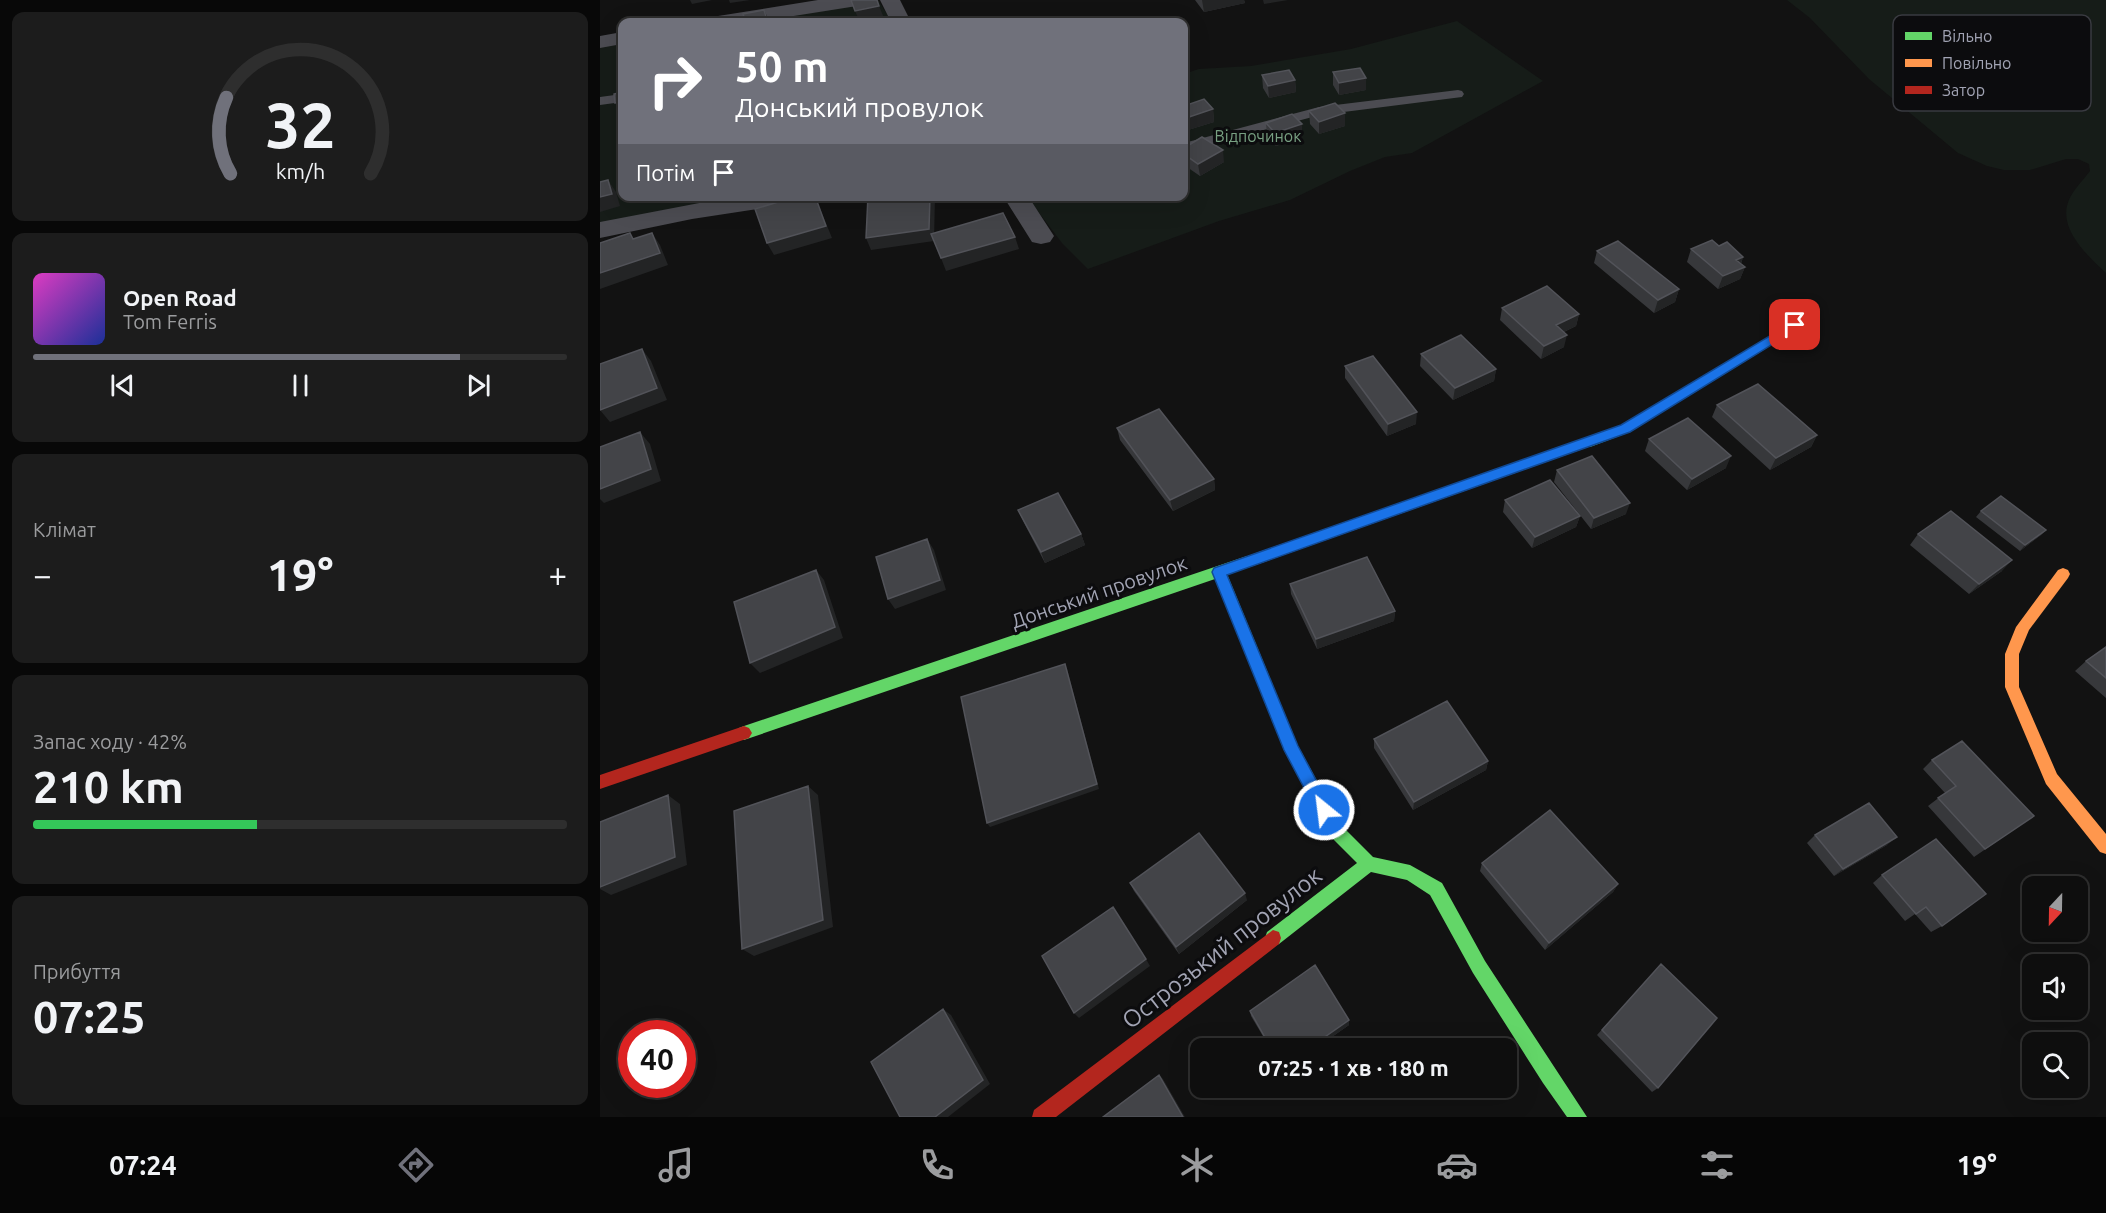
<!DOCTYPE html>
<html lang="uk">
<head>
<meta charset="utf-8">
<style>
  :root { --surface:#0e0e0e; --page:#1c1c1c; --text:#f1f3f6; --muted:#9b9c9e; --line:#2e2e2e; --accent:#70717b }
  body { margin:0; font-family:Ubuntu,sans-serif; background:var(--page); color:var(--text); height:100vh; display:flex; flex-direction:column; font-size:22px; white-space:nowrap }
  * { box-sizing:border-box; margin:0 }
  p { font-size:20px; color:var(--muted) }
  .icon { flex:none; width:33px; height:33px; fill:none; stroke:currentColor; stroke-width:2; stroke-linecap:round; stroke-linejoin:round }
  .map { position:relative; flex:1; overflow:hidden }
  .side { display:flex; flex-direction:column; gap:12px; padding:12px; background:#080808; width:600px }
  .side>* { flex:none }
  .banner { position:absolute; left:18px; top:18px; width:570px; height:183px; border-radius:12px; box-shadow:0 6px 24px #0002,0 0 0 2px var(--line); background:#70717b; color:#fff; overflow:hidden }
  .needle { width:39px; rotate:202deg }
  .tools { position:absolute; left:1422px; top:876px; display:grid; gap:12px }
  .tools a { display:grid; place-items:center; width:66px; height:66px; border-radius:12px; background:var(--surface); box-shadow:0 6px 24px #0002,0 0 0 2px var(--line); font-size:30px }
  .speed { position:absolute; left:18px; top:1020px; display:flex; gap:12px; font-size:30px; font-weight:700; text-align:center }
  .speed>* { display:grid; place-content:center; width:78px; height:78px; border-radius:50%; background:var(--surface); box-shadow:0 6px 24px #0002,0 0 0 2px var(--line); line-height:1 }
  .speed .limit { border:9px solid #d22; background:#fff; color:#111 }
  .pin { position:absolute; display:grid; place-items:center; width:51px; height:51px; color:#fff; margin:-26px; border-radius:12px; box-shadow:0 3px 9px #0006 }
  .me { position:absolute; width:66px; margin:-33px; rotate:331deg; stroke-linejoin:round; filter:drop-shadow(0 0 4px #0008) }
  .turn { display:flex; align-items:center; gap:21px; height:126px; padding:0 18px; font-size:27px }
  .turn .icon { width:78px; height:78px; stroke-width:2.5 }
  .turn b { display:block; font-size:42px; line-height:51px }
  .then { display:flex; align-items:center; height:57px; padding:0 18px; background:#0003; gap:12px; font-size:22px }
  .big { font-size:45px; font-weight:700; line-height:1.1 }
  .side .widget { flex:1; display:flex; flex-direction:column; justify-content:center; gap:9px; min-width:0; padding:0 21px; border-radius:12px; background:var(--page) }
  .side .dial { align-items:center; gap:0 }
  .dial svg { height:156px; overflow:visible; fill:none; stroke:var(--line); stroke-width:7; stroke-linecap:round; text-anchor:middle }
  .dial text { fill:var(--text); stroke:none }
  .song { display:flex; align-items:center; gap:18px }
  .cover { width:72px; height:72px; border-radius:9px; background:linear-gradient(135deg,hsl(310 70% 55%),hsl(230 70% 35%)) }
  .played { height:6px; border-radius:3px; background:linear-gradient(90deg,var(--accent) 80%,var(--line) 80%) }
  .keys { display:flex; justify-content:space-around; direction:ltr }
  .heat { display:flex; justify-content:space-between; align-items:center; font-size:33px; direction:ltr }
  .charge { height:9px; border-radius:4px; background:linear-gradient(90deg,#34c759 42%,var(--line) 0) }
  .trip { position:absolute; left:590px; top:1038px; width:327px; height:60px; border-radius:12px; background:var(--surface); box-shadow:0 6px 24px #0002,0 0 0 2px var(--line); font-weight:700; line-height:60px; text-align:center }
  .menu { display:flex; height:96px; justify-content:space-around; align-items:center; background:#060606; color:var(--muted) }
  .menu .icon { width:42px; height:42px }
  .menu .selected { color:var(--accent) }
  .menu b { font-size:27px; color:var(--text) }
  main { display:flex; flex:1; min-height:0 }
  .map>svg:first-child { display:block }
</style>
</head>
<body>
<main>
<section class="side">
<div class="widget dial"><svg viewBox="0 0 100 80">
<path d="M14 69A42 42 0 1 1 86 69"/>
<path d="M14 69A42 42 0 0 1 12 30" stroke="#70717b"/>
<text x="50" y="56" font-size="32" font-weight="700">32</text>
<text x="50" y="72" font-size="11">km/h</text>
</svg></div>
<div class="widget">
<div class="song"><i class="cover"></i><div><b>Open Road</b><p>Tom Ferris</p></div></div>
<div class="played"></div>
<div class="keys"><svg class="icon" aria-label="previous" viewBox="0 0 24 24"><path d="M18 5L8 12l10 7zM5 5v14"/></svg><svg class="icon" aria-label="pause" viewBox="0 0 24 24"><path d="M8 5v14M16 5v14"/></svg><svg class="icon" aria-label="next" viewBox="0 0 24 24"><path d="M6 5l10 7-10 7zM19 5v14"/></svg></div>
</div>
<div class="widget"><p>Клімат</p>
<div class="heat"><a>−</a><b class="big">19°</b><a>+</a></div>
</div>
<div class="widget"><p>Запас ходу · 42%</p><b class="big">210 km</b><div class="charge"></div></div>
<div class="widget"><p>Прибуття</p><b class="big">07:25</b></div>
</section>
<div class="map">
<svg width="1506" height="1117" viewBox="0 0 1506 1117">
  <rect width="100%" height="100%" fill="#121212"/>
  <path fill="#161c18" d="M278 0 292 22H159Z
    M1187 0H1506V273C1489 257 1461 232 1467 206 1470 192 1482 182 1490 171L1489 164 1478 159H1466L1430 170H1404L1387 166 1358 153 1269 79 1210 18Z
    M857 21 943 81 812 153 785 157 750 171 690 200 619 221 488 269 462 243 427 197 584 196V74L599 69 651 66 751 49Z
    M22 42V196L138 197 0 224V46Z"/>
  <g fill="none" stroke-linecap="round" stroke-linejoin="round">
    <path fill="#4c4c52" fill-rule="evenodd" d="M858 90 862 91 864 94 862 97 720 115 584 151V143L719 107Z
      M22 94V102L0 105V97Z"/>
    <path fill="#4c4c52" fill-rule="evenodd" d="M218 0H267L264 4 257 6 155 22H107L111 18 118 16Z
      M280 0H300L311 22H291Z
      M22 32V44L0 48V36Z
      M136 196H203L200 201 191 204 92 219 0 238V222Z
      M403 196H428L454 236 450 242 441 244 432 242Z"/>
    <path fill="#63d668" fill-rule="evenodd" d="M1195 321 1201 325 1199 328 1030 432 990 447 986 445 984 442 986 439 1022 426Z
      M647 556 652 558 654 562 652 566 627 574 698 746 741 825 773 857 810 865 842 883 885 961 987 1117H967L943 1083 873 973 830 895 807 880 771 872 679 944 673 946 667 944 665 938 667 932 757 863 729 835 687 755 615 579 144 740 139 738 136 733 139 728 144 726Z"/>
    <path fill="#ff974d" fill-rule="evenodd" d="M990 437 996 442 994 445 647 568 642 566 640 562 642 558Z
      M1463 568 1468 570 1470 574 1468 578 1429 630 1419 654V687L1457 774 1506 834V854L1500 852 1446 784 1405 687V654L1416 627 1458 570Z"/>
    <path fill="#b3261e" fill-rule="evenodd" d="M144 726 149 728 152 733 149 738 0 789V775Z
      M673 930 679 932 681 938 679 944 456 1117H432L434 1110Z"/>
  </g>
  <path fill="#37383b" d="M595 0H644L645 3 604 12Z
    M733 72 766 90 739 95 733 85Z
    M662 75 695 80 696 92 669 98 663 88Z
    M584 106 613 109 614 122 588 130 584 125Z
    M709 111 745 113V126L719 134 710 124Z
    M666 123 702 137 676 146 667 135Z
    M584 148 624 162 600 176 584 165Z
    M1119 246 1143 257 1141 264 1145 267 1140 279 1118 289 1087 262 1091 249Z
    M997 251 1079 289 1075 302 1054 313 994 263Z
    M902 308 979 314 976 326 964 332V347L941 359 900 320Z
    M821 354 896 369 894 381 853 400 820 366Z
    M745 366 816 424 787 436 745 378Z
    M1117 405 1217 435 1211 447 1170 470 1112 417Z
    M517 428 614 479 615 490 573 511 520 440Z
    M1049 439 1126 468 1087 490 1045 451Z
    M957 470 1026 514 991 529 954 482Z
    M905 500 980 516 976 527 932 548 903 512Z
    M418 510 481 534 485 545 445 563 423 521Z
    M1381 511 1446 530 1441 535 1420 551 1376 517Z
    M1318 534 1402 571 1369 594 1310 545Z
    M690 584 795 611 794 621 717 649 691 594Z
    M1506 647V698L1475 671 1486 661Z
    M774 739 888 761 886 770 813 810 774 748Z
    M1332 760 1434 816 1374 857 1328 806 1345 793 1323 769Z
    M1215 835 1287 845 1234 876 1207 843Z
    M1336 839 1342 926 1331 932 1315 914 1305 921 1273 883 1282 875Z
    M882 863 1018 884 1013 892 945 950 880 871Z
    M530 883 647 900 579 954 534 891Z
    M1061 964 1058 1088 1052 1092 997 1035Z
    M650 1011 749 1025 716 1048H670L651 1016Z"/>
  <path fill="#232425" d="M90 0H112L92 4Z
    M129 0H150L130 3Z
    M602 0H644L645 3 604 12Z
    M663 0H688L664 4Z
    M279 6 284 18 260 22 255 11Z
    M164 10 170 22H154Z
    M766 78V90L739 95V83Z
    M695 80 696 92 669 98 668 86Z
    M22 101V115L15 103Z
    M613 109 614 122 588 130 586 118Z
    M745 113V126L719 134V122Z
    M702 124V137L676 146 675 133Z
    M623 150 624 162 600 176 598 164Z
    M8 180 16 192 20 206 0 212V197Z
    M59 196H76L62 200Z
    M215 196 232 238 174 255 167 243Z
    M330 196H335L334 241 271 250 266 238Z
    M52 233 60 245 68 265 0 289V273Z
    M415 237 419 249 346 271 341 258Z
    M1143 257 1139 269 1136 260Z
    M1145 267 1140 279 1118 289 1123 276Z
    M1079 289 1075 302 1054 313 1058 300Z
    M979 314 976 326 953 337 956 325Z
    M967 335 964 347 941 359 944 346Z
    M42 349 51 361 67 400 10 422 0 410Z
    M896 369 894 381 853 400 855 388Z
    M817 412 816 424 787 436 788 424Z
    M40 432 50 444 61 481 4 503 0 499V489Z
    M1217 435 1211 447 1170 470 1176 458Z
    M1131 456 1126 468 1087 490 1092 479Z
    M614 479 615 490 573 511 570 500Z
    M1030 503 1026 514 991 529 994 518Z
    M980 516 976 527 932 548 935 537Z
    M1446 530 1441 535 1420 551 1425 545Z
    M481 534 485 545 445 563 441 552Z
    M327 539 334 550 346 590 295 609 288 599Z
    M1412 560 1402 571 1369 594 1379 584Z
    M216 570 224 580 243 638 160 673 150 663Z
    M795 611 794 621 717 649 716 639Z
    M465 664 467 669 499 789 390 827 387 823Z
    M888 761 886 770 813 810 814 802Z
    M208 786 218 795 233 927 154 956 142 949Z
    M68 795 80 804 87 865 11 895 0 889V887Z
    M1297 837 1287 845 1234 876 1243 869Z
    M1018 884 1013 892 945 950 949 943Z
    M645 893 647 900 579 954 576 947Z
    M546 959 550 966 479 1018 474 1013Z
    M343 1009 351 1015 390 1084 348 1117H335Z
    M749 1020V1025L716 1048H709Z
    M559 1075 563 1079 585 1117H583Z"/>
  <path fill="#434448" stroke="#525359" stroke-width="1.5" d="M251 0H277L279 6 255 11Z
    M164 10 167 20 154 22H146L143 14Z
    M760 68 766 78 739 83 733 72Z
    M689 70 695 80 668 86 662 75Z
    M22 92V101L15 103 14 94Z
    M604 99 613 109 586 118 584 115V106Z
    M735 103 745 113 719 122 709 111Z
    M692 114 702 124 675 133 666 123Z
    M602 137 623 150 598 164 584 154V148Z
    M8 180 12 194 0 197V182Z
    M198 196H215L226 226 167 243 155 209Z
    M268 196H330L329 229 266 238Z
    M403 213 415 237 341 258 331 234Z
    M30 233 33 239 52 233 60 253 0 273V243Z
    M1112 240 1119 246 1127 242 1143 257 1136 260 1145 267 1123 276 1091 249Z
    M1018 241 1079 289 1058 300 997 251Z
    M947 286 979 314 956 325 967 335 944 346 902 308Z
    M861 335 896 369 855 388 821 354Z
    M42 349 57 388 0 410V364Z
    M773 356 817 412 788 424 745 366Z
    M1158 384 1217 435 1176 458 1117 405Z
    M559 409 614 479 570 500 517 428Z
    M1088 418 1131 456 1092 479 1049 439Z
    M40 432 51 469 0 489V447Z
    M992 456 1030 503 994 518 957 470Z
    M950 480 980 516 935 537 905 500Z
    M458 493 481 534 441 552 418 510Z
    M1401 496 1446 530 1425 545 1381 511Z
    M1351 511 1412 560 1379 584 1318 534Z
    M327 539 340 580 288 599 276 557Z
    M767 557 795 611 716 639 690 584Z
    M216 570 235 627 150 663 134 602Z
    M1506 647V678L1486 661Z
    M465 664 497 784 387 823 361 697Z
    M847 701 888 761 814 802 774 739Z
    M1362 741 1434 816 1385 849 1338 798 1356 786 1332 760Z
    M208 786 223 920 142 949 134 811Z
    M68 795 75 857 0 887V822Z
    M1269 803 1297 837 1243 869 1215 835Z
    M950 810 1018 884 949 943 882 863Z
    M599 833 645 893 576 947 530 883Z
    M1336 839 1386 894 1342 926 1326 907 1316 914 1282 875Z
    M513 907 546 959 474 1013 442 956Z
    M1061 964 1117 1018 1058 1088 1002 1030Z
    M715 965 749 1020 709 1048H671L650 1011Z
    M343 1009 383 1080 335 1117H300L271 1062Z
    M559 1075 583 1117H503Z"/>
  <path fill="#1a73e8" stroke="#114b97" stroke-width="1.5" d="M1195 321 1201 325 1199 328 1030 432 627 575 698 746 732 810 730 816 724 818 719 816 684 750 612 572 614 568 1021 425Z"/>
  <g text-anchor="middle" stroke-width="6" stroke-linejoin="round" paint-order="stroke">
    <g font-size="16" fill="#78a082" stroke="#0c0c0e">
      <text x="658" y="142">Відпочинок</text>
    </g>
    <g font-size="20" fill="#a2a4b4" stroke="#0c0c0e">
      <text transform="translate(499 592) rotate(-19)" y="7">Донський провулок</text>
    </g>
    <g font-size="24" fill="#a2a4b4" stroke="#0c0c0e">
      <text transform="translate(622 948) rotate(-38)" y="8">Острозький провулок</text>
    </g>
  </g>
  <rect x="1293" y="15" width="198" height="96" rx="9" fill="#0c0c0e" stroke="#393a40" stroke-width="1.5"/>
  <rect x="1305" y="32" width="27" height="8" fill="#63d668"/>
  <rect x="1305" y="59" width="27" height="8" fill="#ff974d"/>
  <rect x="1305" y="86" width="27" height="8" fill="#b3261e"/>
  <g font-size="16" fill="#a2a4b4">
    <text x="1342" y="42">Вільно</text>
    <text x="1342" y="69">Повільно</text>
    <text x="1342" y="96">Затор</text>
  </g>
</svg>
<div class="tools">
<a><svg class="needle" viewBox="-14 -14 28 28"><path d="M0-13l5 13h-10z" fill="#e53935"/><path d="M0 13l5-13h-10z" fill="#9b9c9e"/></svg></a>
<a><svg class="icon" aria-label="sound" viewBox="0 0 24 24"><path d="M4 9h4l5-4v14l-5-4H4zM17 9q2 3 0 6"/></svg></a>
<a><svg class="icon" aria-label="search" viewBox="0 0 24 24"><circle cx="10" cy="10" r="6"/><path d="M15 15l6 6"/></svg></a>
</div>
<div class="speed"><div class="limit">40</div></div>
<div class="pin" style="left:1195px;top:325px;background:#d93025"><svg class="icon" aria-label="arrive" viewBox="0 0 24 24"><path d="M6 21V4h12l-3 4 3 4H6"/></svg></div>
<svg class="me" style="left:724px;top:810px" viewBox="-20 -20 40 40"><circle r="17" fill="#1a73e8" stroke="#fff" stroke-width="3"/><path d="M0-11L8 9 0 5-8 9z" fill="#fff"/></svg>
<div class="trip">07:25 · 1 хв · 180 m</div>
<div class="banner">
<div class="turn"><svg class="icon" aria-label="right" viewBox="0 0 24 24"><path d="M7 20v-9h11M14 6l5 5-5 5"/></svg><div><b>50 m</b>Донський провулок</div></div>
<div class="then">Потім<svg class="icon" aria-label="arrive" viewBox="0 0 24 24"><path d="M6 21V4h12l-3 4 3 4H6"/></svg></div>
</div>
</div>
</main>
<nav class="menu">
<b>07:24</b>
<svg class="icon selected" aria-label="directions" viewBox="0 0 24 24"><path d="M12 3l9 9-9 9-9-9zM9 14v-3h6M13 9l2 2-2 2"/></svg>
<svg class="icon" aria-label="music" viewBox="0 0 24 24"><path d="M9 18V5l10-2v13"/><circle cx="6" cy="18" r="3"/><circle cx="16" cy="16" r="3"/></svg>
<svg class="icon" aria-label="phone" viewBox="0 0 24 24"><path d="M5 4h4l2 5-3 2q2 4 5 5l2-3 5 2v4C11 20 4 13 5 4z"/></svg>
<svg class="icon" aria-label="climate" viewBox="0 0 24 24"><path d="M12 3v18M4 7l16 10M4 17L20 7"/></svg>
<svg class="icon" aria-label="car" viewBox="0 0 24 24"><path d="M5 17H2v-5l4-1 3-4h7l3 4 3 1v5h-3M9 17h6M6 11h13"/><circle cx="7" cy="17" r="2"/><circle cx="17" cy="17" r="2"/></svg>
<svg class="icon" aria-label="filters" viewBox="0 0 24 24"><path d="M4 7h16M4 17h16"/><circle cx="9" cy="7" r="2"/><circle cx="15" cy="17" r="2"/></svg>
<b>19°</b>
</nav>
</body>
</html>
